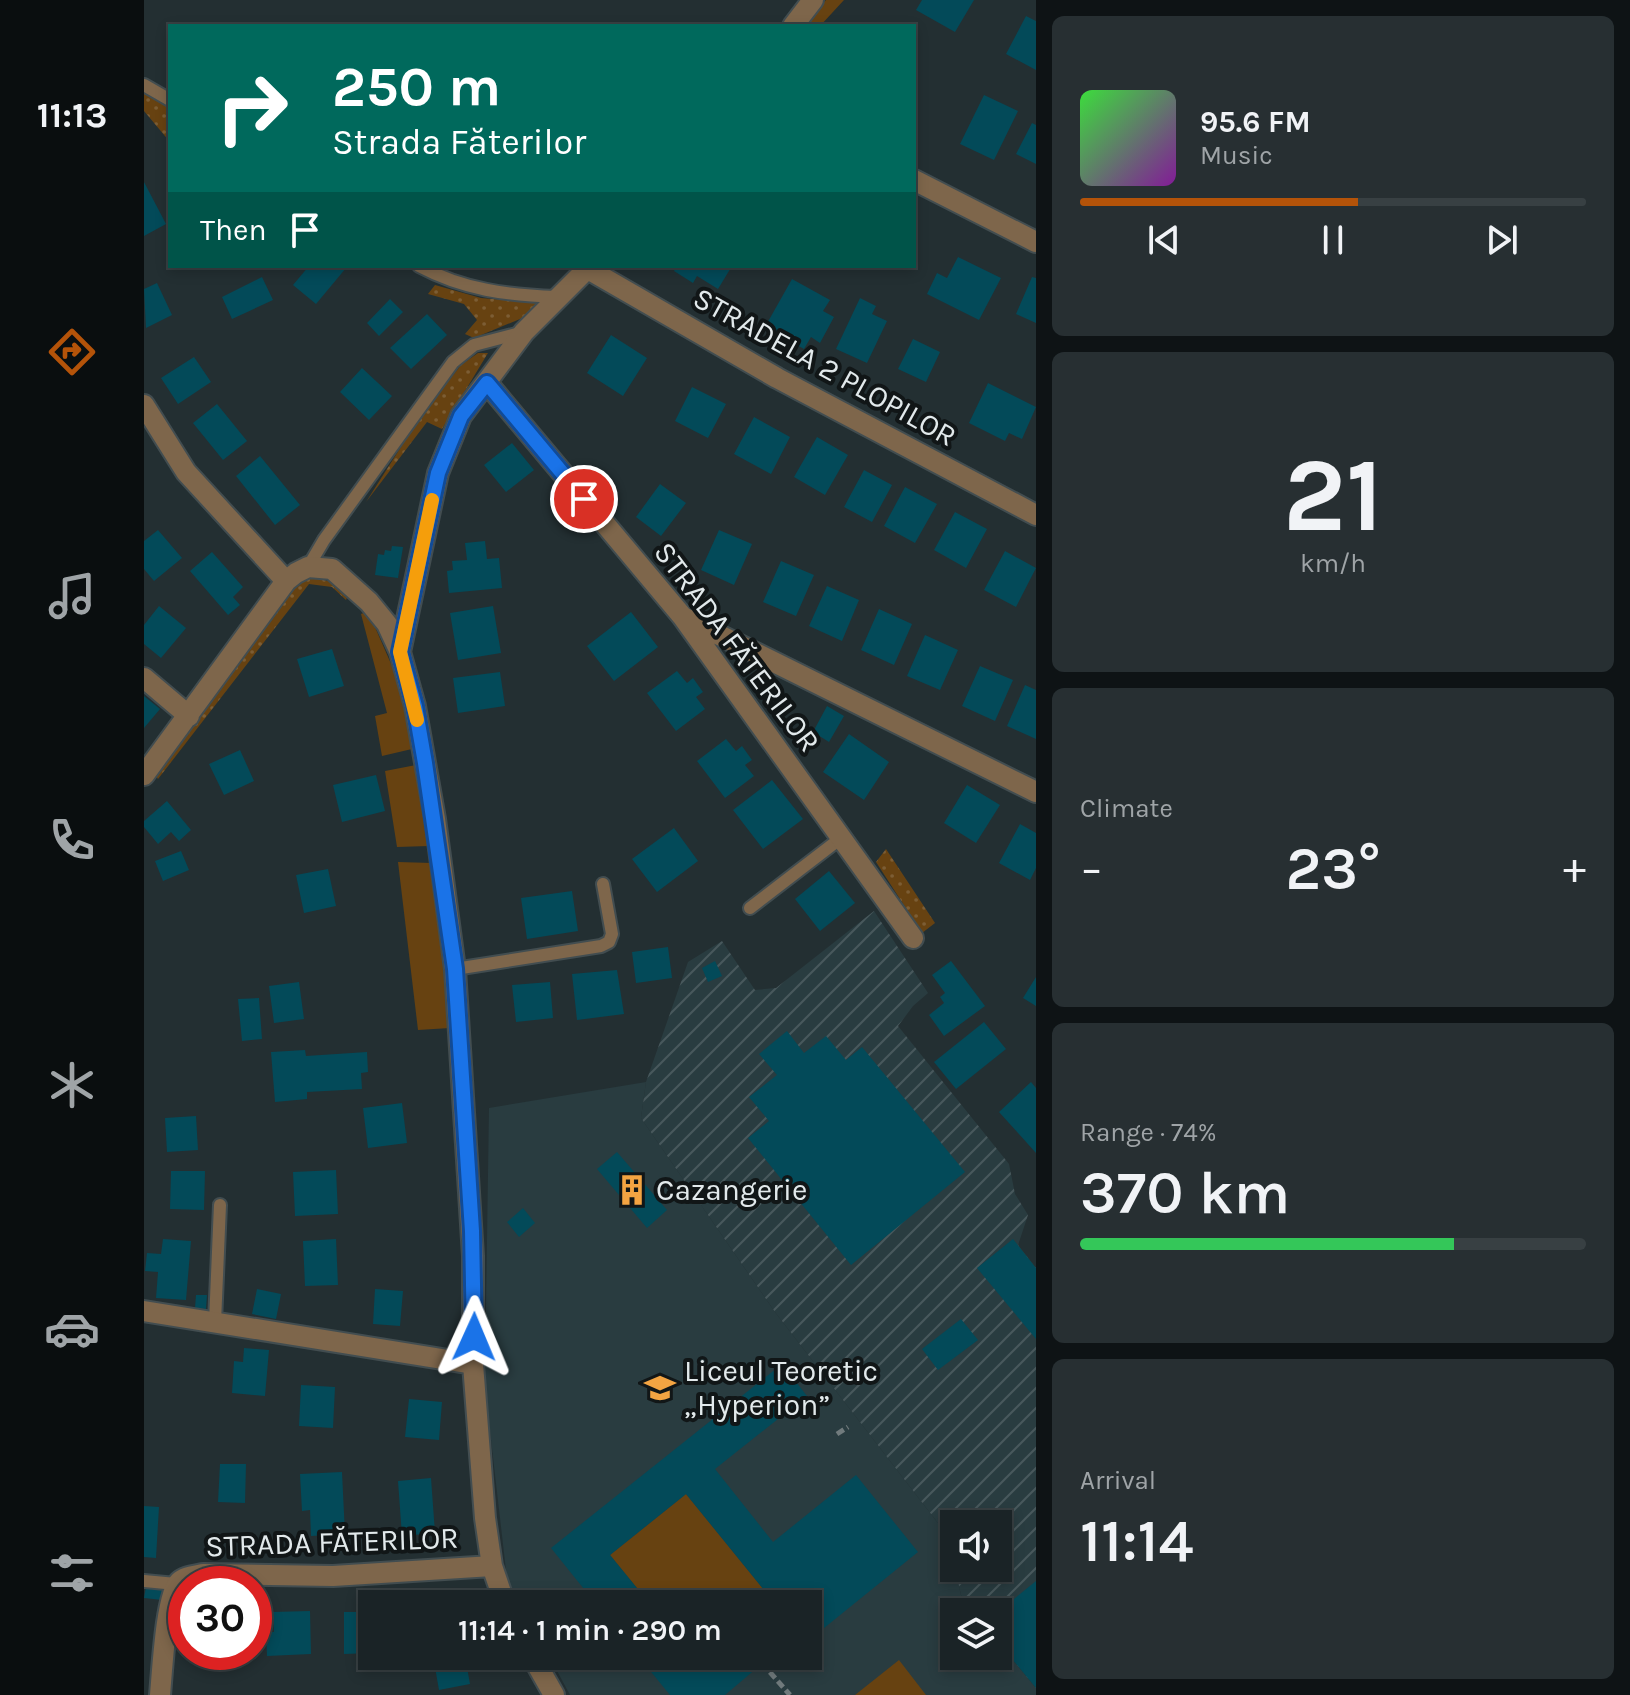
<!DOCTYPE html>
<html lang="en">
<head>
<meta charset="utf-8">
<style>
  :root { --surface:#1a2326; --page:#272f32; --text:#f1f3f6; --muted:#9fa4a7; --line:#384043; --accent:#b45309 }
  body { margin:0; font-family:Karla,sans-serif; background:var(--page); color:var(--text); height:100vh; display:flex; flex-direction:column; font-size:30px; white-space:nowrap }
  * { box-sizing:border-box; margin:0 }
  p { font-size:26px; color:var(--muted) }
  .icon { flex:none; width:44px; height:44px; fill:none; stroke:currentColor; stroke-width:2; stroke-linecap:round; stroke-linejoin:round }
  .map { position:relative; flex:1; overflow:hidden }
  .drawer { display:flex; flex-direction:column; gap:16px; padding:16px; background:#0e1315; width:594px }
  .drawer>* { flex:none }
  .hud { position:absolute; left:24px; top:24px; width:748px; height:244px; border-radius:0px; box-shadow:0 4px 12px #0003,0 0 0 2px var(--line); background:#00695c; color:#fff; overflow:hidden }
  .tools { position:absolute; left:796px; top:1510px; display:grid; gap:16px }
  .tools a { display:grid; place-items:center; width:72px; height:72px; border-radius:0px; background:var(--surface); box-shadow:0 4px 12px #0003,0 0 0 2px var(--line); font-size:40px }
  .speed { position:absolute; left:24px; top:1566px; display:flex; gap:16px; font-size:40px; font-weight:700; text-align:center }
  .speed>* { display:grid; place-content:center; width:104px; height:104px; border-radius:50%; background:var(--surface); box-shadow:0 4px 12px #0003,0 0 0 2px var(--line); line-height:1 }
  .speed .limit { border:12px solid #d22; background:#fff; color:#111 }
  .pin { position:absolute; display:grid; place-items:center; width:68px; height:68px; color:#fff; margin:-34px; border:4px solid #fff; border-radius:50%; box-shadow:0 2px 8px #0007 }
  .me { position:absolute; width:88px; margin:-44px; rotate:1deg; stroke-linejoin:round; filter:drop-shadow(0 0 6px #0008) }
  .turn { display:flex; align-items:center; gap:28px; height:168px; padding:0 32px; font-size:36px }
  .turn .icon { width:104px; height:104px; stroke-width:2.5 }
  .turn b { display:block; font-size:56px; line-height:68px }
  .then { display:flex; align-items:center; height:76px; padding:0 32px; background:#0003; gap:16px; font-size:30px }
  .big { font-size:60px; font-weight:600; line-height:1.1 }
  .drawer .widget { flex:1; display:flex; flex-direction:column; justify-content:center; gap:12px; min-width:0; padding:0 28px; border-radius:12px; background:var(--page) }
  .drawer .dial { align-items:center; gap:0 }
  .dial b { font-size:104px; line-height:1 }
  .song { display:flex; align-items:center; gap:24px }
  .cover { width:96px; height:96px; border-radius:12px; background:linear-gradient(135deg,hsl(120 70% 55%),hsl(290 70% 35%)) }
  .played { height:8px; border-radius:4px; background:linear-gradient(90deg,var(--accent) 55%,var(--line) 55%) }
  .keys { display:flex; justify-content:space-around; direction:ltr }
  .heat { display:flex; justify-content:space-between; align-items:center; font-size:44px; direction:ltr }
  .charge { height:12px; border-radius:6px; background:linear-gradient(90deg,#34c759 74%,var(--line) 0) }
  .trip { position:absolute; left:214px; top:1590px; width:464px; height:80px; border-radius:0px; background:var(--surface); box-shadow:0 4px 12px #0003,0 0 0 2px var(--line); font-weight:600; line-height:80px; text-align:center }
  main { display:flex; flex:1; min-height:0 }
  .tabs { display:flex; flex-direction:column; width:144px; justify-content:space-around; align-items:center; background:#0a0e0f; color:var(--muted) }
  .tabs .icon { width:56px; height:56px }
  .tabs .on { color:var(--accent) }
  .tabs b { font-size:36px; color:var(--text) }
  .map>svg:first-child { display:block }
</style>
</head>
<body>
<main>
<nav class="tabs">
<b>11:13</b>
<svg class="icon on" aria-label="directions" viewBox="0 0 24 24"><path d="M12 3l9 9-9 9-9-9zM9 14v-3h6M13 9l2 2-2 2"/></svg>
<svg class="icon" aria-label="music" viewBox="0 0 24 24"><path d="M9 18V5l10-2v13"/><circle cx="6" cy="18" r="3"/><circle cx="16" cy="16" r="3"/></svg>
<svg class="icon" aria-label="phone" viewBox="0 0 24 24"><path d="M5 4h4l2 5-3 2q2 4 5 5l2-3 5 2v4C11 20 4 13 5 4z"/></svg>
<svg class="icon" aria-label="climate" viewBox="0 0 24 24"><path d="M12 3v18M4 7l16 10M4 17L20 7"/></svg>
<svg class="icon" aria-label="car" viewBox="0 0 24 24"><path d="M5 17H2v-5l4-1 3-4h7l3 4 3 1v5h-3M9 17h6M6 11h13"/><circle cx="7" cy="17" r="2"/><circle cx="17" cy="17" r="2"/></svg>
<svg class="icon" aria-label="filters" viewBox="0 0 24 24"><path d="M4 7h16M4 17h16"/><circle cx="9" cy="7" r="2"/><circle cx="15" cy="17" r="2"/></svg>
</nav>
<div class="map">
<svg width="892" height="1695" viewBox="0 0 892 1695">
  <defs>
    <pattern id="industrial-furrows" width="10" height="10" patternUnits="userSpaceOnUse" patternTransform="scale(2)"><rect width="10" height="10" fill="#293c40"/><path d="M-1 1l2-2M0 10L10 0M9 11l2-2" fill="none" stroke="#48585c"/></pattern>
    <pattern id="grass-dots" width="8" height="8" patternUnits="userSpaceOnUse" patternTransform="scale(2)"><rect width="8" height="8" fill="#674211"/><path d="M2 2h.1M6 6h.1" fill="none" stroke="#7c5d34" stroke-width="1.8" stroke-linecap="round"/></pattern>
  </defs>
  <rect width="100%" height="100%" fill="#232f32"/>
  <path fill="#293c40" d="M502 1082 497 1118 631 1312 804 1536 817 1595 830 1612H810V1656H854V1642L892 1688V1695H426L405 1656H664V1604H376L363 1579 343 1405 341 1372 345 1108Z"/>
  <path fill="url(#industrial-furrows)" d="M730 911 784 993 769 1006 754 1026 865 1164 871 1194 884 1215 874 1245 892 1268V1688L854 1642V1612H830L817 1595 811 1568H854V1524H810V1565L804 1536 631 1312 497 1118 502 1082 544 962 578 941 611 990 632 988Z"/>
  <path fill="url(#grass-dots)" d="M0 91 26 108V142L0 111Z
    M291 285 337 298 396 303 388 314 330 338 321 334 333 320 320 304 284 294Z
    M334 353H344L298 429 283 422 222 502 276 417 317 365Z
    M167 577 188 582 206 590 202 600 188 587 165 584 14 779 11 774 155 582Z
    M742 849 791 923 778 933 732 862Z"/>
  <path fill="#674211" d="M682 0H700L676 26H659Z
    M224 611 255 682 268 749 238 756 231 716 243 713 217 614Z
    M272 765 285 846 253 847 241 771Z
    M254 862 288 863 306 1028 274 1030Z
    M542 1494 629 1601 625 1604H506L466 1555Z
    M755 1660 782 1695H711Z"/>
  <path fill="#034a59" d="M778 0H830L811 32 772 10Z
    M882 16 892 21V70L862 54Z
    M840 95 874 111 850 160 816 144Z
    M888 123 892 125V164L872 154Z
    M0 182 22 224 0 236Z
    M814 257 857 278 835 320 783 294 793 273 803 278Z
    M165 266 202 268 172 304 149 285Z
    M533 266H588L574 289 553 276 549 283 530 271Z
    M118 277 129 300 88 319 78 297Z
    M888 277 892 278V323L872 314Z
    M648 279 686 300 679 311 690 317 676 343 667 337 660 349 621 327Z
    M13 283 28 315 2 328 0 289Z
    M716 298 732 306 728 314 743 321 723 363 692 349Z
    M246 299 259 312 235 336 223 323Z
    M283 314 303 335 267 369 246 348Z
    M467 335 503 358 479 396 443 373Z
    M769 339 796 352 782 382 754 369Z
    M50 357 67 382 34 404 17 378Z
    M218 368 248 396 225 420 196 392Z
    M844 383 892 407 878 439 865 433 861 441 825 423Z
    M548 387 582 404 564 438 531 421Z
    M73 404 103 441 79 460 49 423Z
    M610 417 646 437 627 474 590 454Z
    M673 437 704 455 681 495 650 477Z
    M368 443 390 470 362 492 340 465Z
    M116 456 156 505 131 525 92 476Z
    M720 470 748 485 728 522 700 507Z
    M516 484 542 503 517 536 492 517Z
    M761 487 793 504 771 543 740 526Z
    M811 512 843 529 822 568 790 550Z
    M14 530 38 558 10 581 0 569V541Z
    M575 530 608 544 590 585 557 570Z
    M341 541 343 559 355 558 358 588 305 593 303 571 309 570 308 561 323 560 321 543Z
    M248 546 259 547 254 578 231 575 234 554 240 555 241 550 247 551Z
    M861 551 892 568 872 607 840 590Z
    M68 552 99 587 89 597 96 605 84 615 46 571Z
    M637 561 670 575 652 616 619 602Z
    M683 586 715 600 698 641 665 626Z
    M15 606 42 628 17 658 0 644V625Z
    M349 606 357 653 314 660 306 613Z
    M735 609 768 624 750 665 717 650Z
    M487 612 514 647 470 681 443 646Z
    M781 635 814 650 796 690 763 676Z
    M188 649 200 686 165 697 153 659Z
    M836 666 869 680 851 721 818 706Z
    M533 671 543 683 549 678 559 692 552 697 561 709 532 731 503 693Z
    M356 672 361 706 314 713 309 678Z
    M881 685 892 690V739L863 726Z
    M0 696 16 709 0 728Z
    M683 706 700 716 685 742 669 732Z
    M705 734 745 762 720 800 679 772Z
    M582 739 592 751 598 746 608 760 601 765 610 776 581 798 553 761Z
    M96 750 110 781 80 795 65 764Z
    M232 775 241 811 198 822 189 785Z
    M628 780 659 819 619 849 589 810Z
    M823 785 856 805 832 843 800 823Z
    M23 801 47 830 35 841 27 832 14 844 0 827V821Z
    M876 824 892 833V868L886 880 855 863Z
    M530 828 554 861 513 892 488 859Z
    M37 851 45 870 19 881 11 861Z
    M184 869 192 906 160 913 152 875Z
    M685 871 711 903 676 931 651 899Z
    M428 891 434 931 383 939 377 898Z
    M524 947 528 978 492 983 488 952Z
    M571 961 578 976 564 982 558 968Z
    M807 961 841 1006 800 1036 785 1015 800 1003 796 997 801 993 788 975Z
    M473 970 480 1014 433 1020 428 974Z
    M892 977V1006L879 998Z
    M155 982 160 1019 130 1023 125 986Z
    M406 982 409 1018 372 1022 368 985Z
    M115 998 118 1039 98 1041 94 999Z
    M840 1022 862 1049 812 1089 790 1062Z
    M643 1031 660 1053 682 1036 702 1060 718 1047 821 1172 707 1265 604 1138 625 1121 605 1097 633 1075 615 1054Z
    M161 1050 162 1056 223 1052 224 1072 217 1073 218 1089 163 1092V1099L131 1102 127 1052Z
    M887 1082 892 1088V1153L855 1112Z
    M258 1103 263 1143 224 1148 219 1108Z
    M52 1116 54 1150 23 1152 21 1118Z
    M473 1152 523 1210 503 1228 453 1169Z
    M192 1170 194 1214 151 1216 149 1172Z
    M27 1171H61L60 1210 26 1209Z
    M379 1208 391 1223 375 1237 363 1222Z
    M19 1239 47 1241 42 1300 12 1298 14 1272 1 1271 3 1253 17 1254Z
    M192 1239 194 1285 161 1286 159 1241Z
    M869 1239 892 1268V1339L833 1268Z
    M113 1289 137 1294 132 1319 108 1314Z
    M231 1289 259 1291 256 1326 229 1324Z
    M52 1295H63L62 1309 51 1308Z
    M817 1319 834 1340 794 1370 778 1349Z
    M100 1348 125 1350 121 1396 88 1393 90 1361 99 1362Z
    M638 1364 663 1396 571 1469 629 1542 712 1475 774 1552 664 1641V1604H625L629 1601 542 1494 466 1555 506 1604H452L407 1548Z
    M157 1385 191 1387 189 1428 155 1426Z
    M265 1399 298 1402 295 1440 261 1437Z
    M76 1464H102L101 1503 74 1502Z
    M198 1472 201 1534 167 1536 166 1510 158 1511 156 1474Z
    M287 1478 291 1533 258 1536 254 1481Z
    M0 1506 15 1507 12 1558 0 1557Z
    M892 1581V1688L854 1642V1612Z
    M2 1587 20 1589 18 1600 0 1598Z
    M304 1591 306 1604H272L271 1594Z
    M166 1611 167 1654 123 1656 122 1632H130L129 1612Z
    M200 1612H228V1653L200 1654Z
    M54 1652H86V1656L54 1657Z
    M289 1656H321L326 1684 295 1690Z
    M494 1656H549L554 1662 561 1656H627L581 1695H526Z"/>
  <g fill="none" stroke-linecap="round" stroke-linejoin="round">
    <defs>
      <path id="lane" d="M0 85 26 100
        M275 266C320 290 363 295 413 297
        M164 567 180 540 309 362 330 345 380 332
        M606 908 697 838
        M311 969 457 946 465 942 468 934 459 884
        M71 1322 76 1205
        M0 1581 32 1584"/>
      <path id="street" d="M649 26 669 0
        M770 180 892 242
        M444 269 633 378 892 515
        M343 383 538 616 769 938
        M0 405 42 472 142 581
        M541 618 892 792
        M256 652 294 473 317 416 380 332 446 266
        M0 678 45 716
        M0 775 142 581 152 573 164 567 188 569 225 602 243 624 256 652 271 706 291 819 311 969 329 1256V1364L341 1518 348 1566 361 1604
        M0 1311 329 1364
        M388 1656 410 1695
        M16 1695C18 1674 22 1594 35 1582 41 1576 51 1576 59 1574L189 1576 348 1566"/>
    </defs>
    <use href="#lane" stroke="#424d50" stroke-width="16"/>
    <use href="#street" stroke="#424d50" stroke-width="24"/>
    <path stroke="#717b7d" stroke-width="5" stroke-dasharray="8 4" stroke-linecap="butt" d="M693 1434 704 1427
      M618 1663 646 1695"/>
    <use href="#lane" stroke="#7e664b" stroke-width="12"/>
    <use href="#street" stroke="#7e664b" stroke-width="20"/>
  </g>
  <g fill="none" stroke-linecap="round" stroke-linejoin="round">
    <defs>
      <path id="route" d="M330 1337 328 1231 311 969 281 763 271 706 256 652 294 473 317 416 343 383 440 499"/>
    </defs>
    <use href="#route" stroke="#114b97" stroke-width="20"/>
    <use href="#route" stroke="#1a73e8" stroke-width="14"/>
    <path stroke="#f59e0b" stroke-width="14" d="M273 720 256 652 288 500"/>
  </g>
  <defs>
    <symbol id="building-bare" viewBox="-9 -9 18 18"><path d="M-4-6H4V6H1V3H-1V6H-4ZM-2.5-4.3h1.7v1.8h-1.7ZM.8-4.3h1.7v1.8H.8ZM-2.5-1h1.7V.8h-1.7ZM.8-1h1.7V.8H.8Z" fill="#f3a442" stroke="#111617" stroke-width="2.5" paint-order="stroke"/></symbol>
    <symbol id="school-bare" viewBox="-9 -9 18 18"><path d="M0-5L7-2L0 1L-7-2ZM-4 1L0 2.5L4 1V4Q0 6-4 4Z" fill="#f3a442" stroke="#111617" stroke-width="2.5" paint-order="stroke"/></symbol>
  </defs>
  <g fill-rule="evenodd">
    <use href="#building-bare" x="466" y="1168" width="44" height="44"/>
    <use href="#school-bare" x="494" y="1366" width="44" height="44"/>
  </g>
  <g text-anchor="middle" stroke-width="8" stroke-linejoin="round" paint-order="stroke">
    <g font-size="30" fill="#e2e9eb" stroke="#111617">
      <text transform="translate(681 367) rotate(29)" y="10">STRADELA 2 PLOPILOR</text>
      <text transform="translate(593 647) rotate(53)" y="10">STRADA FĂTERILOR</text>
      <text transform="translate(188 1542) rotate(-2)" y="10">STRADA FĂTERILOR</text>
    </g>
    <g font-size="30" fill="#e2e9eb" stroke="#111617" text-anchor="start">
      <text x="512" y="1200">Cazangerie</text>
      <text x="540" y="1381">Liceul Teoretic<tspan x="540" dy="34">„Hyperion”</tspan></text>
    </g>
  </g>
</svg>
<div class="tools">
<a><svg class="icon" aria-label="sound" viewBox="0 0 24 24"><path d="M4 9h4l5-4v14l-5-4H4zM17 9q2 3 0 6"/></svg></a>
<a><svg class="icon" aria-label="layers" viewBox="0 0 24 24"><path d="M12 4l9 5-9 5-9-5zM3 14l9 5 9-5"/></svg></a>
</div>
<div class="speed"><div class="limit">30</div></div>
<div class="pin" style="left:440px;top:499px;background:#d93025"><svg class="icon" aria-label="arrive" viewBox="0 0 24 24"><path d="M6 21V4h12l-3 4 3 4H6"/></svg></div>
<svg class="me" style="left:330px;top:1337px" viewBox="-20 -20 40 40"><path d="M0-17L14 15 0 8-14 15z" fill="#1a73e8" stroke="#fff" stroke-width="4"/></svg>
<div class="trip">11:14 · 1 min · 290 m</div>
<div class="hud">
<div class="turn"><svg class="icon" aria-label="right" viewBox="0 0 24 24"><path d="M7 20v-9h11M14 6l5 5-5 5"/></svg><div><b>250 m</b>Strada Făterilor</div></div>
<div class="then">Then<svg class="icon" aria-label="arrive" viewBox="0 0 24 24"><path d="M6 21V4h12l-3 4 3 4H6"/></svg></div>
</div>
</div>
<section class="drawer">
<div class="widget">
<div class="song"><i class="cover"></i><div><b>95.6 FM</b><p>Music</p></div></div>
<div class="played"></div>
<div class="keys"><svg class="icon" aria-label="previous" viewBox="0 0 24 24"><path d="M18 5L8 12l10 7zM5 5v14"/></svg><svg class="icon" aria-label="pause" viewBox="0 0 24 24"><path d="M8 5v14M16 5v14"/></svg><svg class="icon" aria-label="next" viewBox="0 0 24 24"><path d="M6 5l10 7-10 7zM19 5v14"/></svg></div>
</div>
<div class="widget dial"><b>21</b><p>km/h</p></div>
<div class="widget"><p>Climate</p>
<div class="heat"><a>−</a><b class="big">23°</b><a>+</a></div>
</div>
<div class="widget"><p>Range · 74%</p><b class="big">370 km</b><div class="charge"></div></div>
<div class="widget"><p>Arrival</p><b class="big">11:14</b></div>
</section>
</main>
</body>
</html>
